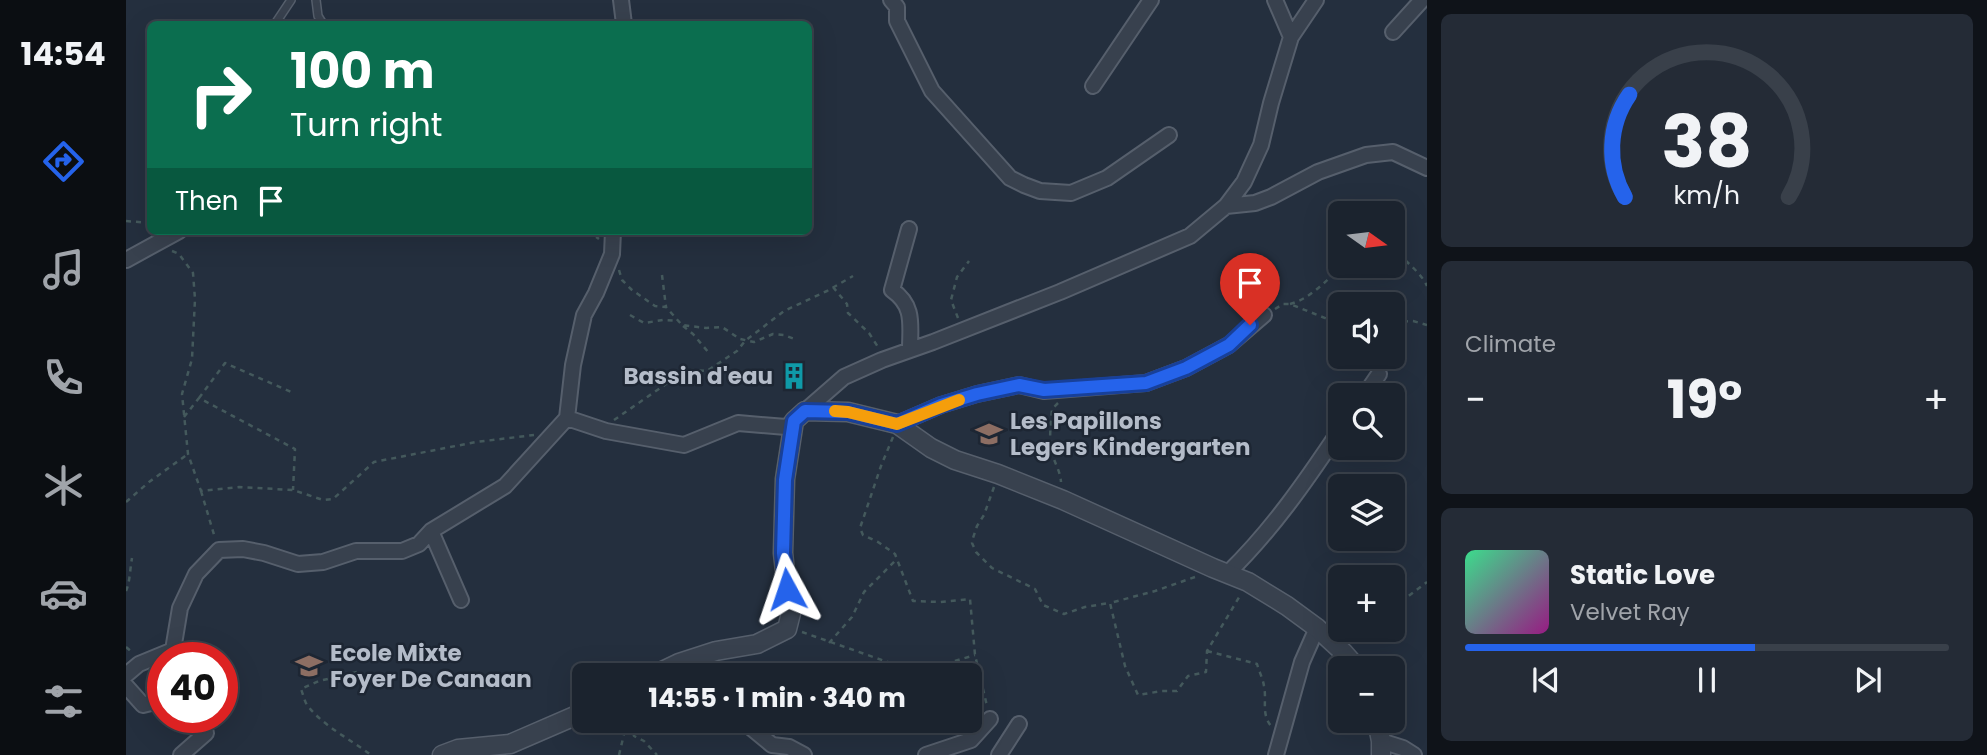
<!DOCTYPE html>
<html lang="en">
<head>
<meta charset="utf-8">
<style>
  :root { --surface:#1b232e; --page:#242b36; --text:#f1f3f6; --muted:#a0a4aa; --line:#39404a; --accent:#2563eb }
  body { margin:0; font-family:Poppins,sans-serif; background:var(--page); color:var(--text); height:100vh; display:flex; flex-direction:column; font-size:26px; white-space:nowrap }
  * { box-sizing:border-box; margin:0 }
  p { font-size:23px; color:var(--muted) }
  .icon { flex:none; width:38px; height:38px; fill:none; stroke:currentColor; stroke-width:2; stroke-linecap:round; stroke-linejoin:round }
  .map { position:relative; flex:1; overflow:hidden }
  .drawer { display:flex; flex-direction:column; gap:14px; padding:14px; background:#0f1319; width:560px }
  .drawer>* { flex:none }
  .guide { position:absolute; left:21px; top:21px; width:665px; height:214px; border-radius:10px; box-shadow:0 7px 28px #0002,0 0 0 2px var(--line); background:#0b6e4f; color:#fff; overflow:hidden }
  .needle { width:46px; rotate:104deg }
  .fabs { position:absolute; left:1202px; top:201px; display:grid; gap:14px }
  .fabs a { display:grid; place-items:center; width:77px; height:77px; border-radius:10px; background:var(--surface); box-shadow:0 7px 28px #0002,0 0 0 2px var(--line); font-size:35px }
  .speed { position:absolute; left:21px; top:642px; display:flex; gap:14px; font-size:35px; font-weight:700; text-align:center }
  .speed>* { display:grid; place-content:center; width:91px; height:91px; border-radius:50%; background:var(--surface); box-shadow:0 7px 28px #0002,0 0 0 2px var(--line); line-height:1 }
  .speed .limit { border:10px solid #d22; background:#fff; color:#111 }
  .pin { position:absolute; display:grid; place-items:center; width:60px; height:60px; color:#fff; margin:-72px -30px; border-radius:50% 50% 50% 0; rotate:-45deg; box-shadow:0 0 7px #0007 }
  .pin .icon { rotate:45deg }
  .me { position:absolute; width:77px; margin:-38px; rotate:355deg; stroke-linejoin:round; filter:drop-shadow(0 0 5px #0008) }
  .turn { display:flex; align-items:center; gap:24px; height:147px; padding:0 28px; font-size:32px }
  .turn .icon { width:91px; height:91px; stroke-width:2.5 }
  .turn b { display:block; font-size:49px; line-height:60px }
  .then { display:flex; align-items:center; height:66px; padding:0 28px; background:#0003; gap:14px; font-size:26px }
  .big { font-size:52px; font-weight:700; line-height:1.1 }
  .drawer .tile { flex:1; display:flex; flex-direction:column; justify-content:center; gap:10px; min-width:0; padding:0 24px; border-radius:10px; background:var(--page) }
  .drawer .dial { align-items:center; gap:0 }
  .dial svg { height:182px; overflow:visible; fill:none; stroke:var(--line); stroke-width:7; stroke-linecap:round; text-anchor:middle }
  .dial text { fill:var(--text); stroke:none }
  .song { display:flex; align-items:center; gap:21px }
  .cover { width:84px; height:84px; border-radius:10px; background:linear-gradient(135deg,hsl(150 70% 55%),hsl(310 70% 35%)) }
  .played { height:7px; border-radius:4px; background:linear-gradient(90deg,var(--accent) 60%,var(--line) 60%) }
  .keys { display:flex; justify-content:space-around; direction:ltr }
  .heat { display:flex; justify-content:space-between; align-items:center; font-size:38px; direction:ltr }
  .trip { position:absolute; left:446px; top:663px; width:410px; height:70px; border-radius:10px; background:var(--surface); box-shadow:0 7px 28px #0002,0 0 0 2px var(--line); font-weight:700; line-height:70px; text-align:center }
  main { display:flex; flex:1; min-height:0 }
  .tab-bar { display:flex; flex-direction:column; width:126px; justify-content:space-around; align-items:center; background:#0b0e12; color:var(--muted) }
  .tab-bar .icon { width:49px; height:49px }
  .tab-bar .on { color:var(--accent) }
  .tab-bar b { font-size:32px; color:var(--text) }
  .map>svg:first-child { display:block }
</style>
</head>
<body>
<main>
<nav class="tab-bar">
<b>14:54</b>
<svg class="icon on" aria-label="directions" viewBox="0 0 24 24"><path d="M12 3l9 9-9 9-9-9zM9 14v-3h6M13 9l2 2-2 2"/></svg>
<svg class="icon" aria-label="music" viewBox="0 0 24 24"><path d="M9 18V5l10-2v13"/><circle cx="6" cy="18" r="3"/><circle cx="16" cy="16" r="3"/></svg>
<svg class="icon" aria-label="phone" viewBox="0 0 24 24"><path d="M5 4h4l2 5-3 2q2 4 5 5l2-3 5 2v4C11 20 4 13 5 4z"/></svg>
<svg class="icon" aria-label="climate" viewBox="0 0 24 24"><path d="M12 3v18M4 7l16 10M4 17L20 7"/></svg>
<svg class="icon" aria-label="car" viewBox="0 0 24 24"><path d="M5 17H2v-5l4-1 3-4h7l3 4 3 1v5h-3M9 17h6M6 11h13"/><circle cx="7" cy="17" r="2"/><circle cx="17" cy="17" r="2"/></svg>
<svg class="icon" aria-label="filters" viewBox="0 0 24 24"><path d="M4 7h16M4 17h16"/><circle cx="9" cy="7" r="2"/><circle cx="15" cy="17" r="2"/></svg>
</nav>
<div class="map">
<svg width="1301" height="755" viewBox="0 0 1301 755">
  <rect width="100%" height="100%" fill="#242f3e"/>
  <g fill="none" stroke-linecap="round" stroke-linejoin="round">
    <defs>
      <path id="service" d="M190 0 192 16 197 24
        M149 24 165 0"/>
      <path id="minor" d="M495 0 498 24
        M765 0 771 7V21L806 91 884 178 898 185 914 191 945 193 981 178 1043 135
        M1149 0 1165 37
        M1267 32 1296 0
        M967 86 1025 0
        M1100 206 1129 203 1145 197 1192 172 1240 155 1267 152 1301 168
        M783 229 766 290C789 306 784 325 784 349
        M0 260 53 231
        M1238 396 1253 374
        M679 411 718 377 756 360 807 342 934 292 1064 236 1100 206 1118 182 1135 145 1145 103 1165 37 1190 0
        M441 418 447 365 458 315 470 293 486 254 487 231
        M771 424 815 405 851 394 893 385 918 391 1020 383 1060 368 1103 345 1138 315
        M305 531 335 600
        M1102 573C1146 530 1180 481 1214 430
        M0 675 13 664 47 650 54 608 70 574 93 550 117 549 138 553 172 564 197 562 230 551H276L293 544 305 531 379 486 441 418 480 431 558 445 612 423 660 427 668 421
        M0 686 17 705 37 700
        M617 721 646 745 663 747 678 755
        M1255 741 1277 748 1288 755
        M55 755 80 733 68 718
        M800 755 845 740 864 719
        M873 755 893 724
        M1150 755 1176 662 1191 628"/>
      <path id="tertiary" d="M526 676 553 663 590 651 631 644 661 629 666 609 661 589 657 553 659 479 668 421 679 411 722 412 771 424 805 448 829 460 872 474 937 500 1087 568 1122 582 1161 606 1191 628 1217 652 1231 668
        M1251 721 1255 741V755
        M316 755 332 749 384 744 458 712"/>
    </defs>
    <use href="#service" stroke="#565f6c" stroke-width="10"/>
    <use href="#minor" stroke="#565f6c" stroke-width="18"/>
    <use href="#tertiary" stroke="#565f6c" stroke-width="21"/>
    <path stroke="#44595c" stroke-width="2.5" stroke-dasharray="5 5" stroke-linecap="butt" d="M0 221 24 223
      M462 231 473 239
      M1267 245C1276 261 1293 269 1301 286
      M46 251 53 254 67 273 69 299 66 359 56 394 62 454 75 491 113 487 167 490 197 500 207 499 248 462 350 442 408 435
      M493 270 496 280 506 290 529 306 540 307 556 325 580 328 596 327 614 339 628 342 647 334 658 335 671 340
      M536 275 540 307
      M707 287 721 304 722 313 743 333 752 347
      M1164 304C1184 299 1201 280 1216 266
      M1149 309 1157 304H1164L1204 320 1214 311
      M504 315 518 323 537 320 553 321
      M832 318 825 300 831 277 843 261
      M1267 322 1287 321 1301 325
      M557 326 567 334 583 353
      M73 398 99 363 165 392
      M932 403 926 409C925 423 923 436 925 449 927 461 934 469 935 482
      M58 417 73 398 169 449 167 490
      M488 420 553 375 566 370 581 371 611 351 619 341 658 311 701 291 727 276
      M767 437 755 466 734 528 737 535 752 542 769 554 787 601 814 602 844 599 849 655 861 706
      M868 487 858 515 851 526 847 538 846 543 850 552 866 568 909 589 917 605 938 614 959 607 983 603
      M75 491 89 538
      M0 502 23 482 62 454
      M1069 577 1029 591 984 603 999 666 1012 695 1036 691H1051L1062 676 1080 672 1081 651 1115 594
      M0 591C4 582 4 569 6 558
      M1267 608 1301 582
      M676 632 773 666 802 669 849 655
      M1227 642 1239 630
      M703 643 726 617 738 592 771 559
      M0 647 6 652
      M1081 651 1131 664C1133 671 1137 679 1138 686 1141 700 1135 714 1145 726
      M231 672 193 681 175 689C177 694 178 700 181 705 197 726 224 739 245 755
      M493 721 506 729 508 736 518 741 531 755
      M493 755 500 726"/>
    <use href="#service" stroke="#38414e" stroke-width="7"/>
    <use href="#minor" stroke="#38414e" stroke-width="14"/>
    <use href="#tertiary" stroke="#38414e" stroke-width="18"/>
  </g>
  <g fill="none" stroke-linecap="round" stroke-linejoin="round">
    <defs>
      <path id="route" d="M661 589 657 553 659 480 668 421 679 411 722 412 771 424 815 405 851 394 893 385 918 390 1020 383 1060 368 1103 345 1124 325"/>
    </defs>
    <use href="#route" stroke="#184099" stroke-width="18"/>
    <use href="#route" stroke="#2563eb" stroke-width="12"/>
    <path stroke="#f59e0b" stroke-width="12" d="M709 411 722 412 771 424 833 400"/>
  </g>
  <defs>
    <symbol id="building-bare" viewBox="-9 -9 18 18"><path d="M-4-6H4V6H1V3H-1V6H-4ZM-2.5-4.3h1.7v1.8h-1.7ZM.8-4.3h1.7v1.8H.8ZM-2.5-1h1.7V.8h-1.7ZM.8-1h1.7V.8H.8Z" fill="#0f9aa8" stroke="#1d2633" stroke-width="2.5" paint-order="stroke"/></symbol>
    <symbol id="school-bare" viewBox="-9 -9 18 18"><path d="M0-5L7-2L0 1L-7-2ZM-4 1L0 2.5L4 1V4Q0 6-4 4Z" fill="#8d6e63" stroke="#1d2633" stroke-width="2.5" paint-order="stroke"/></symbol>
  </defs>
  <g fill-rule="evenodd">
    <use href="#building-bare" x="649" y="357" width="38" height="38"/>
    <use href="#school-bare" x="844" y="415" width="38" height="38"/>
    <use href="#school-bare" x="164" y="647" width="38" height="38"/>
  </g>
  <g text-anchor="middle" stroke-width="5" stroke-linejoin="round" paint-order="stroke">
    <g font-size="23" font-weight="bold" fill="#b4bcc9" stroke="#1d2633" text-anchor="start">
      <text x="647" y="384" text-anchor="end">Bassin d'eau</text>
      <text x="884" y="429">Les Papillons<tspan x="884" dy="26">Legers Kindergarten</tspan></text>
      <text x="204" y="661">Ecole Mixte<tspan x="204" dy="26">Foyer De Canaan</tspan></text>
    </g>
  </g>
</svg>
<div class="fabs">
<a><svg class="needle" viewBox="-14 -14 28 28"><path d="M0-13l5 13h-10z" fill="#e53935"/><path d="M0 13l5-13h-10z" fill="#a0a4aa"/></svg></a>
<a><svg class="icon" aria-label="sound" viewBox="0 0 24 24"><path d="M4 9h4l5-4v14l-5-4H4zM17 9q2 3 0 6"/></svg></a>
<a><svg class="icon" aria-label="search" viewBox="0 0 24 24"><circle cx="10" cy="10" r="6"/><path d="M15 15l6 6"/></svg></a>
<a><svg class="icon" aria-label="layers" viewBox="0 0 24 24"><path d="M12 4l9 5-9 5-9-5zM3 14l9 5 9-5"/></svg></a>
<a>+</a>
<a>−</a>
</div>
<div class="speed"><div class="limit">40</div></div>
<div class="pin" style="left:1124px;top:325px;background:#d93025"><svg class="icon" aria-label="arrive" viewBox="0 0 24 24"><path d="M6 21V4h12l-3 4 3 4H6"/></svg></div>
<svg class="me" style="left:661px;top:589px" viewBox="-20 -20 40 40"><path d="M0-17L14 15 0 8-14 15z" fill="#2563eb" stroke="#fff" stroke-width="4"/></svg>
<div class="trip">14:55 · 1 min · 340 m</div>
<div class="guide">
<div class="turn"><svg class="icon" aria-label="right" viewBox="0 0 24 24"><path d="M7 20v-9h11M14 6l5 5-5 5"/></svg><div><b>100 m</b>Turn right</div></div>
<div class="then">Then<svg class="icon" aria-label="arrive" viewBox="0 0 24 24"><path d="M6 21V4h12l-3 4 3 4H6"/></svg></div>
</div>
</div>
<section class="drawer">
<div class="tile dial"><svg viewBox="0 0 100 80">
<path d="M14 69A42 42 0 1 1 86 69"/>
<path d="M14 69A42 42 0 0 1 16 24" stroke="#2563eb"/>
<text x="50" y="56" font-size="32" font-weight="700">38</text>
<text x="50" y="72" font-size="11">km/h</text>
</svg></div>
<div class="tile"><p>Climate</p>
<div class="heat"><a>−</a><b class="big">19°</b><a>+</a></div>
</div>
<div class="tile">
<div class="song"><i class="cover"></i><div><b>Static Love</b><p>Velvet Ray</p></div></div>
<div class="played"></div>
<div class="keys"><svg class="icon" aria-label="previous" viewBox="0 0 24 24"><path d="M18 5L8 12l10 7zM5 5v14"/></svg><svg class="icon" aria-label="pause" viewBox="0 0 24 24"><path d="M8 5v14M16 5v14"/></svg><svg class="icon" aria-label="next" viewBox="0 0 24 24"><path d="M6 5l10 7-10 7zM19 5v14"/></svg></div>
</div>
</section>
</main>
</body>
</html>
